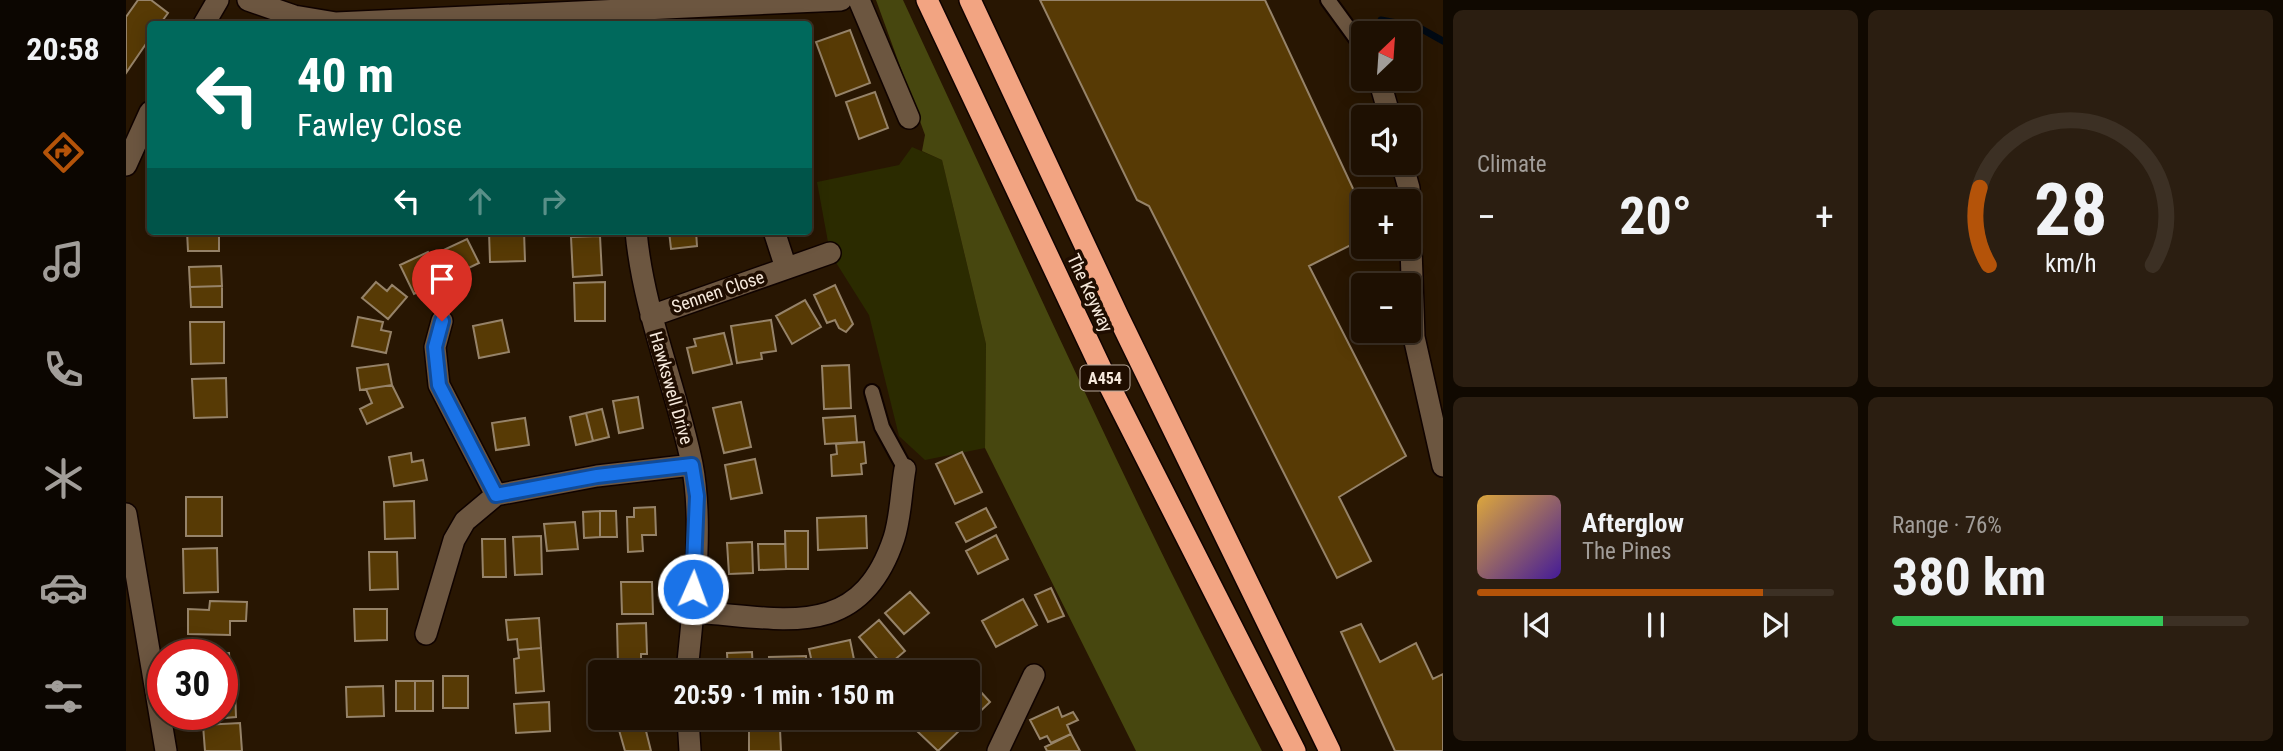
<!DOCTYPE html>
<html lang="en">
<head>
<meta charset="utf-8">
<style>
  :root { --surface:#1e1002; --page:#2b1e11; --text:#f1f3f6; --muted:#a19d99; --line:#3c3024; --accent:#b45309 }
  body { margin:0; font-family:"Roboto Condensed",sans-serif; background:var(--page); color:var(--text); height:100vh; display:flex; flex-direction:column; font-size:26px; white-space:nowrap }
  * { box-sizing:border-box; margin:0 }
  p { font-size:23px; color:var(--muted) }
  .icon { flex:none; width:38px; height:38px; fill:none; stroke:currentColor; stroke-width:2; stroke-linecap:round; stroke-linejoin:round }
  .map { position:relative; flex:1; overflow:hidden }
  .panel { display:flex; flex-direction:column; gap:10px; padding:10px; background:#100901; width:840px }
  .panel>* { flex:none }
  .top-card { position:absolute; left:21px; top:21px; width:665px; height:214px; border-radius:7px; box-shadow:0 4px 18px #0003,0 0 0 2px var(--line); background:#00695c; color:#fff; overflow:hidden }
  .needle { width:46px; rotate:25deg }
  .buttons { position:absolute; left:1225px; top:21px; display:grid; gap:14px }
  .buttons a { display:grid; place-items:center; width:70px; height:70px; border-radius:7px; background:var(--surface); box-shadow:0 4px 18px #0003,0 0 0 2px var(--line); font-size:35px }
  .speed { position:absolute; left:21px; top:639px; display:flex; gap:14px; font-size:35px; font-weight:700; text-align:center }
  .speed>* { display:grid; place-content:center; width:91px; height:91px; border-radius:50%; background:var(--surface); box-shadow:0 4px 18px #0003,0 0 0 2px var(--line); line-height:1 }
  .speed .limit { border:10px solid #d22; background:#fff; color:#111 }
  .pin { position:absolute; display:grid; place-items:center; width:60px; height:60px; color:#fff; margin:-72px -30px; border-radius:50% 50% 50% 0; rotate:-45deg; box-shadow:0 0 7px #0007 }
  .pin .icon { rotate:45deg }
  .me { position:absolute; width:77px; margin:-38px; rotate:2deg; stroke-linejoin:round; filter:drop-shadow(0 0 5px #0008) }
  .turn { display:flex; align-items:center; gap:24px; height:147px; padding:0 35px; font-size:32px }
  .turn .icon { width:91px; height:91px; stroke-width:2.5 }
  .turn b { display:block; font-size:49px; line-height:60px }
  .lanes { display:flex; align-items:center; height:66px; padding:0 35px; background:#0003; justify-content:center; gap:35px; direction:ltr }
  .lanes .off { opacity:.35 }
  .big { font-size:52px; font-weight:700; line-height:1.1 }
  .panel .tile { flex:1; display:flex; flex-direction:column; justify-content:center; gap:10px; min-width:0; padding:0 24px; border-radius:10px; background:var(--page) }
  .panel .dial { align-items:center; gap:0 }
  .dial svg { height:182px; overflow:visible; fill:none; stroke:var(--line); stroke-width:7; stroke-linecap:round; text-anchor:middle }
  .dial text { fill:var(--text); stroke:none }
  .song { display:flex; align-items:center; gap:21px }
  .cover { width:84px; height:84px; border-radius:10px; background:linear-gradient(135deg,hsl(40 70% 55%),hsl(260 70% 35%)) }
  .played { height:7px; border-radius:4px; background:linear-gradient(90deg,var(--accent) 80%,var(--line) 80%) }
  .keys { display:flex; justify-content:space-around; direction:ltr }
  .heat { display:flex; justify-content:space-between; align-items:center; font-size:38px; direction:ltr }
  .charge { height:10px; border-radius:5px; background:linear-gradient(90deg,#34c759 76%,var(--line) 0) }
  .panel .tiles { flex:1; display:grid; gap:10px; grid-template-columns:repeat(2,1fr) }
  .trip { position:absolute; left:462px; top:660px; width:392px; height:70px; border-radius:7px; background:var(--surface); box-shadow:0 4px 18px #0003,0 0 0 2px var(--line); font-weight:700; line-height:70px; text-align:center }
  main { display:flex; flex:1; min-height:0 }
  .menu { display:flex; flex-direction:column; width:126px; justify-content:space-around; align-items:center; background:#0c0601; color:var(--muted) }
  .menu .icon { width:49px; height:49px }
  .menu .current { color:var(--accent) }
  .menu b { font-size:32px; color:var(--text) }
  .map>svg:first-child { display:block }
</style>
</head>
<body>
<main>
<nav class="menu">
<b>20:58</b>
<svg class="icon current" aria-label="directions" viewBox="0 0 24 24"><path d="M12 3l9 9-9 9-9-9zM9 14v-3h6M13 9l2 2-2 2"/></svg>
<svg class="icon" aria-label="music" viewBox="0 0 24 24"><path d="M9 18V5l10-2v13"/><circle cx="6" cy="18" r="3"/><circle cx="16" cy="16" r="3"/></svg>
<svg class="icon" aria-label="phone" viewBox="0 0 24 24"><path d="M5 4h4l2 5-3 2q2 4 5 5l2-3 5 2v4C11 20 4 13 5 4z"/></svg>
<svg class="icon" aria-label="climate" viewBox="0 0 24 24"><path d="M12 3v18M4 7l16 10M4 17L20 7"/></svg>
<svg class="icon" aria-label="car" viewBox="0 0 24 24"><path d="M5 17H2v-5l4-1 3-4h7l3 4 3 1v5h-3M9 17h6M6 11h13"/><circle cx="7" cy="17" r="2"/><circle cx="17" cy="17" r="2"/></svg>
<svg class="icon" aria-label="filters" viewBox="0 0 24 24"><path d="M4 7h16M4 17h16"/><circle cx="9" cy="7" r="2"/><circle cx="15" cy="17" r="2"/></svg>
</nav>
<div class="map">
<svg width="1317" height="751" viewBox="0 0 1317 751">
  <rect width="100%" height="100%" fill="#281602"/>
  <path fill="#2b2b00" d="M786 147 816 160 860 344 859 448 799 460 773 436 743 315 704 253 691 182 773 165Z"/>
  <path fill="#47470f" d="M750 0H777C894 251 1007 506 1136 751H1010L859 448 860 344 816 160 796 151 799 135Z"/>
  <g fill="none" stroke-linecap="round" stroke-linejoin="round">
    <path stroke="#000913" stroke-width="7" d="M1255 20 1292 27 1317 41"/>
  </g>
  <path fill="#573a05" stroke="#968369" stroke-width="2" d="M12 0H25L42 13 34 24H24V38L0 73V17Z
    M914 0H1139L1237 210V239L1183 266 1280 456 1213 497 1245 561 1211 578 1023 206 1011 200Z
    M724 30 744 83 710 96 690 42Z
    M749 92 762 128 733 139 720 102Z
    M61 231H93V251H62Z
    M398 231 399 261 364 262 363 232Z
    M543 231H570L571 246 545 249Z
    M474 236 476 275 447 277 445 237Z
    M341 239 353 263 288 294 274 265 302 252 305 256Z
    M95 266 96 286 64 287 63 267Z
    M250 282 261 291 266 285 281 297 262 319 236 298Z
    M479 282V321H449L448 283Z
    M709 285 727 324 720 332 713 328 709 320 701 323 688 295Z
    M96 286V307H65L64 287Z
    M679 300 695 327 666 344 650 316Z
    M232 317 257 322 255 330 265 332 260 353 226 346Z
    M376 320 383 352 353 358 347 326Z
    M645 320 650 351 635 353 636 359 611 363 605 326Z
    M64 322H98V363L65 364Z
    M598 333 606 364 567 373 561 348 570 346 568 339Z
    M262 364 266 385 234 390 231 368Z
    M723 365 725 408 698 409 696 366Z
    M100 378 101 417 68 418 66 379Z
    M266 385 277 407 241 424 234 409 246 403 240 389Z
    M512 397 517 428 493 433 487 401Z
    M615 402 625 447 598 453 587 408Z
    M476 409 483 437 467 441 460 413Z
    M460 413 467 441 450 445 444 417Z
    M729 416 731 442 699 444 697 418Z
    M399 418 403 445 370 450 366 423Z
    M738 442 740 463 735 464 736 474 706 476 705 455 711 454 710 444Z
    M836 452 856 492 829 504 810 464Z
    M285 453 286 462 297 460 301 480 268 486 263 457Z
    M629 459 636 493 605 499 599 465Z
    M60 497H96V536H60Z
    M288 501 289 538 259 539 258 502Z
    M529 507 530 535H516L517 551 502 552 501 517H508V508Z
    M860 508 870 527 840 542 830 523Z
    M474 511V537L458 538 457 512Z
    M474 511H490L491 537H474Z
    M740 516 741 548 692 550 691 518Z
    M449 522 452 549 421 551 418 524Z
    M659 531H682V569H660Z
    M870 535 882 559 852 574 840 551Z
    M415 536 416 574 389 575 387 537Z
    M356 539H379L380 577H357Z
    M626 542 627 573 603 574 601 543Z
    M632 544H659L660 569 633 570Z
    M91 548 92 592 58 593 57 549Z
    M243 552H271L272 589 244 590Z
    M495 582H526L527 614H496Z
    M925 588 938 616 922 622 909 595Z
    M784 592 803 613 778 634 759 613Z
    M897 599 911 625 870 647 856 621Z
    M84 601 121 602 120 621H104V635L62 634V609L83 610Z
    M228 609H261V640L229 641Z
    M413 618 415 648 392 650 391 639 382 640 380 620Z
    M753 620 779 651 759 668 733 637Z
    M520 623 521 654H515V665L492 666 491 624Z
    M1235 624 1254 662 1290 643 1307 679 1317 674V751H1269L1215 632Z
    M724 640 730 669 688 672 683 649Z
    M415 648 418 691 390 693 388 659 393 658 392 650Z
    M626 652 627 672H602L601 653Z
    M103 653 105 682 96 683V654H85Z
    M680 656 681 672H644L643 657Z
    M317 676H342V708H317Z
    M843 679 864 702 841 724 834 718H842Z
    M270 681H289V711H270Z
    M289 681H307V711H289Z
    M257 686 258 716 221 717 220 687Z
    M96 689H109L110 717 74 720 73 714H96Z
    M423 702 424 731 390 733 388 704Z
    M932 707 936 717 947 712 952 720 941 725 945 734 925 743 921 736 914 739 904 720Z
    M806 718H825L835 729 812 751 791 731Z
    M114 723 116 751H79L77 725Z
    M518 723 525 751H499L493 730Z
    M623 729H654L655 751H623Z
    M945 734 954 751H921L919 747Z"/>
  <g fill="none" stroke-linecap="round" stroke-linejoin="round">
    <defs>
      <path id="lane" d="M1202 0 1237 48
        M746 392 756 427 779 469"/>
      <path id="street" d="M122 0 168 16 210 23 715 0
        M733 0 783 118
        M78 24 92 0
        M1253 79 1264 117
        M1276 163 1283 188 1288 337 1317 466
        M0 165 24 112
        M510 231C517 311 550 386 566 464 578 525 567 610 561 672
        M648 231 660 268
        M525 316 704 253
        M316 321 309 347 313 385 370 495 471 476 566 465
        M0 514 40 751
        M566 612C654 617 733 644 768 538 775 516 775 491 779 469
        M300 634 328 540 339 521 370 495
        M562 718 564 751
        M872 751 908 675"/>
      <path id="highway" d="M801 0 980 379 1169 751
        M844 0 992 316 1204 751"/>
    </defs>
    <use href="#lane" stroke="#100300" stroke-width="18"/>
    <use href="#street" stroke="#100300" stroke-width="24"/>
    <use href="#highway" stroke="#100300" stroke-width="24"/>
    <use href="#lane" stroke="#6c5640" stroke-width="14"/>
    <use href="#street" stroke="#6c5640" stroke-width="21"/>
    <use href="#highway" stroke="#f2a482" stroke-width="21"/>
  </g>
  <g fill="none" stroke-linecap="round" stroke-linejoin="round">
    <defs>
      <path id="route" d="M316 321 309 347 313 385 370 495 471 476 566 465 571 496 567 589"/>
    </defs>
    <use href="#route" stroke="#114b97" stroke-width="18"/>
    <use href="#route" stroke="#1a73e8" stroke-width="12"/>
  </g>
  <g text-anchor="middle" stroke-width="7" stroke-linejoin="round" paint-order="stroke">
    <rect fill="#1f0d00" stroke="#b6a79a" stroke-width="2" x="954.5" y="365.5" width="49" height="25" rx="5"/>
    <g font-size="16" font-weight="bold" fill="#f6e9dc">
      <text x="979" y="384">A454</text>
    </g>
    <g font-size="18" fill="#f6e9dc" stroke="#1f0d00">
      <text transform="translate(592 292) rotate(-19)" y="6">Sennen Close</text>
      <text transform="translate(964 293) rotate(65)" y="6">The Keyway</text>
      <text transform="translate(545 388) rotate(74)" y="6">Hawkswell Drive</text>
    </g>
  </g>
</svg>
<div class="buttons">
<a><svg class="needle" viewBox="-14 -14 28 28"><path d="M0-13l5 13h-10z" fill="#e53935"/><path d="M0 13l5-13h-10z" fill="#a19d99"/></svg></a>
<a><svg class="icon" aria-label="sound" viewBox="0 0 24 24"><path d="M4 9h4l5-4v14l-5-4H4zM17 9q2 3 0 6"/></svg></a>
<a>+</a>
<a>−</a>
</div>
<div class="speed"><div class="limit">30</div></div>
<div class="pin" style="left:316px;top:321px;background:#d93025"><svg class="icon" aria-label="arrive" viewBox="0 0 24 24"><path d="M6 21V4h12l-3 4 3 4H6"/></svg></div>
<svg class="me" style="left:567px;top:589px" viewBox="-20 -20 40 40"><circle r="17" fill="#1a73e8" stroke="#fff" stroke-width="3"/><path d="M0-11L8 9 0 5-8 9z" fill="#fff"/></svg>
<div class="trip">20:59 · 1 min · 150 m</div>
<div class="top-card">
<div class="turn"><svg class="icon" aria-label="left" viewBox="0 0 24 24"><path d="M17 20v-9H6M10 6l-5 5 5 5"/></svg><div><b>40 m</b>Fawley Close</div></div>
<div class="lanes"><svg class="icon" aria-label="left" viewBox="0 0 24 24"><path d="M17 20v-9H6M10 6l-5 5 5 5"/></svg><svg class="icon off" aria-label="ahead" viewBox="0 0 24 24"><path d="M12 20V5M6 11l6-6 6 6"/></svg><svg class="icon off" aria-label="right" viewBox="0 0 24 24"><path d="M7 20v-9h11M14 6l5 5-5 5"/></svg></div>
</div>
</div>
<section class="panel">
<div class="tiles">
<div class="tile"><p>Climate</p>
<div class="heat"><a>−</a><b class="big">20°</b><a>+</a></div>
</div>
<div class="tile dial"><svg viewBox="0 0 100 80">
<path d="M14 69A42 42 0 1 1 86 69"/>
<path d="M14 69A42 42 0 0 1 10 35" stroke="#b45309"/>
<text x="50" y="56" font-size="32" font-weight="700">28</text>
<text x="50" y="72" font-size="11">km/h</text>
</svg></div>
<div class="tile">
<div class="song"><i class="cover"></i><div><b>Afterglow</b><p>The Pines</p></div></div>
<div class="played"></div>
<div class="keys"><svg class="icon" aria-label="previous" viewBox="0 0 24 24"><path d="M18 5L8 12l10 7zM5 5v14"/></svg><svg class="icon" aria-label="pause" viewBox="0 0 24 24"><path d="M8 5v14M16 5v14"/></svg><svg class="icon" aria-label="next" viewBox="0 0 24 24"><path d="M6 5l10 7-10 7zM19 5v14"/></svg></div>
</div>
<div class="tile"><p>Range · 76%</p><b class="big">380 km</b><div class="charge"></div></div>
</div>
</section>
</main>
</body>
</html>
